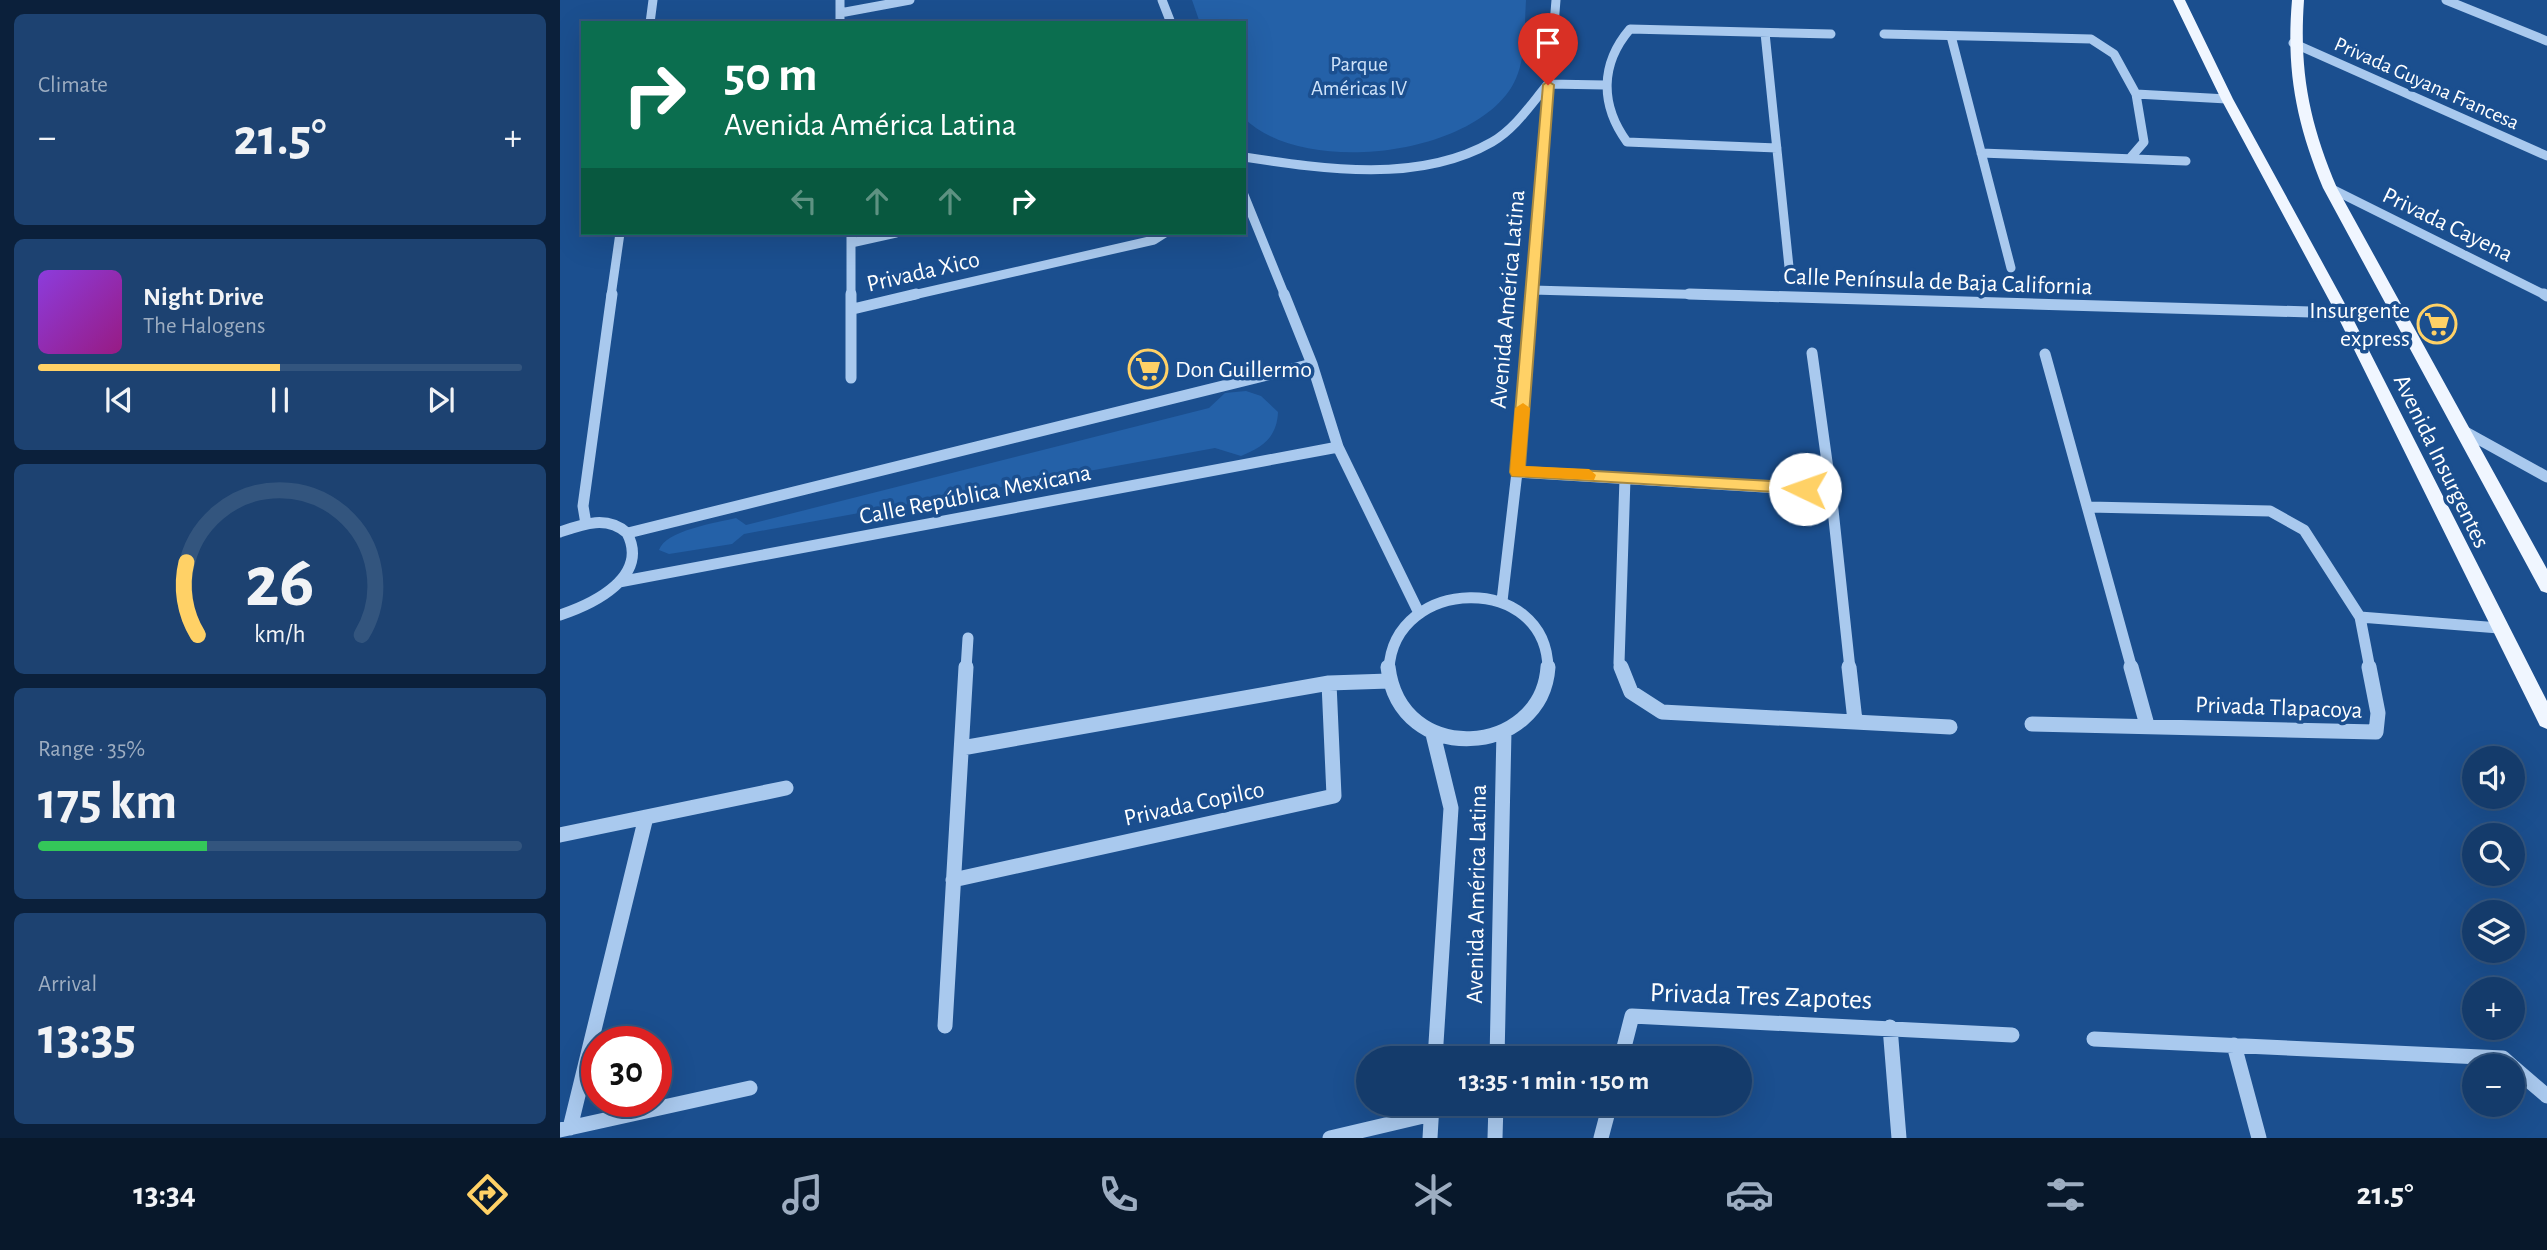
<!DOCTYPE html>
<html lang="en">
<head>
<meta charset="utf-8">
<style>
  :root { --surface:#143b6b; --page:#1d4271; --text:#f1f3f6; --muted:#9dadc1; --line:#33557e; --accent:#ffd166 }
  body { margin:0; font-family:"Alegreya Sans",sans-serif; background:var(--page); color:var(--text); height:100vh; display:flex; flex-direction:column; font-size:26px; white-space:nowrap }
  * { box-sizing:border-box; margin:0 }
  p { font-size:23px; color:var(--muted) }
  .icon { flex:none; width:38px; height:38px; fill:none; stroke:currentColor; stroke-width:2; stroke-linecap:round; stroke-linejoin:round }
  .map { position:relative; flex:1; overflow:hidden }
  .side { display:flex; flex-direction:column; gap:14px; padding:14px; background:#0b203b; width:560px }
  .side>* { flex:none }
  .hud { position:absolute; left:21px; top:21px; width:665px; height:214px; border-radius:0px; box-shadow:0 7px 28px #0002,0 0 0 2px var(--line); background:#0b6e4f; color:#fff; overflow:hidden }
  .fabs { position:absolute; left:1902px; top:746px; display:grid; gap:14px }
  .fabs a { display:grid; place-items:center; width:63px; height:63px; border-radius:50%; background:var(--surface); box-shadow:0 7px 28px #0002,0 0 0 2px var(--line); font-size:35px }
  .speed { position:absolute; left:21px; top:1026px; display:flex; gap:14px; font-size:35px; font-weight:700; text-align:center }
  .speed>* { display:grid; place-content:center; width:91px; height:91px; border-radius:50%; background:var(--surface); box-shadow:0 7px 28px #0002,0 0 0 2px var(--line); line-height:1 }
  .speed .limit { border:10px solid #d22; background:#fff; color:#111 }
  .pin { position:absolute; display:grid; place-items:center; width:60px; height:60px; color:#fff; margin:-72px -30px; border-radius:50% 50% 50% 0; rotate:-45deg; box-shadow:0 0 7px #0007 }
  .pin .icon { rotate:45deg }
  .me { position:absolute; width:77px; margin:-38px; rotate:273deg; stroke-linejoin:round; filter:drop-shadow(0 0 5px #0008) }
  .turn { display:flex; align-items:center; gap:24px; height:147px; padding:0 28px; font-size:32px }
  .turn .icon { width:91px; height:91px; stroke-width:2.5 }
  .turn b { display:block; font-size:49px; line-height:60px }
  .lanes { display:flex; align-items:center; height:66px; padding:0 28px; background:#0003; justify-content:center; gap:35px; direction:ltr }
  .lanes .off { opacity:.35 }
  .big { font-size:52px; font-weight:600; line-height:1.1 }
  .side .widget { flex:1; display:flex; flex-direction:column; justify-content:center; gap:10px; min-width:0; padding:0 24px; border-radius:10px; background:var(--page) }
  .side .dial { align-items:center; gap:0 }
  .dial svg { height:182px; overflow:visible; fill:none; stroke:var(--line); stroke-width:7; stroke-linecap:round; text-anchor:middle }
  .dial text { fill:var(--text); stroke:none }
  .song { display:flex; align-items:center; gap:21px }
  .cover { width:84px; height:84px; border-radius:10px; background:linear-gradient(135deg,hsl(270 70% 55%),hsl(310 70% 35%)) }
  .played { height:7px; border-radius:4px; background:linear-gradient(90deg,var(--accent) 50%,var(--line) 50%) }
  .keys { display:flex; justify-content:space-around; direction:ltr }
  .heat { display:flex; justify-content:space-between; align-items:center; font-size:38px; direction:ltr }
  .charge { height:10px; border-radius:5px; background:linear-gradient(90deg,#34c759 35%,var(--line) 0) }
  .trip { position:absolute; left:796px; top:1046px; width:396px; height:70px; border-radius:35px; background:var(--surface); box-shadow:0 7px 28px #0002,0 0 0 2px var(--line); font-weight:600; line-height:70px; text-align:center }
  .tabs { display:flex; height:112px; justify-content:space-around; align-items:center; background:#08182b; color:var(--muted) }
  .tabs .icon { width:49px; height:49px }
  .tabs .current { color:var(--accent) }
  .tabs b { font-size:32px; color:var(--text) }
  main { display:flex; flex:1; min-height:0 }
  .map>svg:first-child { display:block }
</style>
</head>
<body>
<main>
<section class="side">
<div class="widget"><p>Climate</p>
<div class="heat"><a>−</a><b class="big">21.5°</b><a>+</a></div>
</div>
<div class="widget">
<div class="song"><i class="cover"></i><div><b>Night Drive</b><p>The Halogens</p></div></div>
<div class="played"></div>
<div class="keys"><svg class="icon" aria-label="previous" viewBox="0 0 24 24"><path d="M18 5L8 12l10 7zM5 5v14"/></svg><svg class="icon" aria-label="pause" viewBox="0 0 24 24"><path d="M8 5v14M16 5v14"/></svg><svg class="icon" aria-label="next" viewBox="0 0 24 24"><path d="M6 5l10 7-10 7zM19 5v14"/></svg></div>
</div>
<div class="widget dial"><svg viewBox="0 0 100 80">
<path d="M14 69A42 42 0 1 1 86 69"/>
<path d="M14 69A42 42 0 0 1 9 37" stroke="#ffd166"/>
<text x="50" y="56" font-size="32" font-weight="700">26</text>
<text x="50" y="72" font-size="11">km/h</text>
</svg></div>
<div class="widget"><p>Range · 35%</p><b class="big">175 km</b><div class="charge"></div></div>
<div class="widget"><p>Arrival</p><b class="big">13:35</b></div>
</section>
<div class="map">
<svg width="1987" height="1138" viewBox="0 0 1987 1138">
  <rect width="100%" height="100%" fill="#1b4f8f"/>
  <path fill="#2461a8" d="M632 0H966C964 29 967 63 951 88 907 157 742 176 684 118V23H640Z
    M686 391 701 396 718 412C717 437 703 447 681 456L655 448 184 534 172 544 109 554 99 550C106 530 156 523 176 518L186 525 649 408 665 393Z"/>
  <g fill="none" stroke-linecap="round" stroke-linejoin="round">
    <path stroke="#a9c9ee" stroke-width="9" d="M280 0V23
      M602 0 611 23
      M1886 0 1987 41
      M280 13 350 0
      M90 23 93 0
      M1205 33 1229 267
      M1324 34 1531 39 1554 54 1576 94 1584 142 1571 157
      M1391 36 1451 268
      M1733 43 1987 156
      M1576 94 1667 99
      M1217 148 1067 142C1040 105 1040 64 1070 29L1271 34
      M1421 153 1626 161
      M684 157C763 169 859 184 932 142 955 129 971 104 988 84L1045 85
      M1770 188 1987 296
      M684 195 725 296
      M291 233V296
      M291 243 336 233
      M972 290 1191 296
      M51 296 60 233
      M349 296 594 240 605 233
      M972 296 996 0"/>
    <path stroke="#a9c9ee" stroke-width="11" d="M291 294V378
      M724 294 752 364 778 447 859 613
      M1129 294 1783 313
      M1984 294 1987 296
      M293 309 356 294
      M1252 353 1271 491 1290 669
      M1485 354 1572 669
      M1902 430 1987 477
      M957 472 1271 491
      M1529 507 1710 511 1744 530 1800 617 1810 669
      M26 524 23 506 52 294
      M0 532C23 524 47 515 67 533 90 577 33 604 0 615
      M68 533 752 364
      M59 582 778 447
      M942 601 957 472 972 294
      M1800 617 1939 628
      M406 669 408 638
      M829 669C834 576 987 572 988 669
      M1061 669 1059 663 1065 478"/>
    <path stroke="#a9c9ee" stroke-width="15" d="M828 667C840 768 982 757 988 667
      M1061 667 1071 692 1102 712 1390 727
      M1289 667 1295 721
      M1571 667 1587 725
      M1472 724 1816 732 1818 713 1809 667
      M873 734 891 808 875 1059
      M402 748 769 683 829 681
      M0 835 226 788
      M393 880 774 796 769 683
      M385 1026 406 667
      M1330 1027 1339 1138
      M1534 1039 1943 1058 1952 1066
      M1674 1045 1699 1138
      M937 1059 944 731
      M1061 1059 1072 1016 1452 1035
      M1953 1067 1987 1096
      M10 1128 86 817
      M0 1130 190 1088
      M770 1138 872 1114
      M870 1138 872 1104
      M935 1138 936 1104
      M1041 1138 1050 1104"/>
    <path fill="#f0f6ff" fill-rule="evenodd" d="M1613 0H1625L1673 99 1790 313 1987 701V729L1980 726 1776 313 1661 99Z
      M1732 0H1744C1739 71 1749 122 1777 188L1987 569V593L1981 591 1763 188C1736 122 1726 71 1732 0Z"/>
  </g>
  <path fill="#ffd166" stroke="#a68842" stroke-width="2" d="M988 81 994 85 965 467 1245 483 1253 489 1250 494 952 476 950 472 983 85Z"/>
  <path fill="#f59e0b" d="M963 403 970 408 965 466 1029 469 1036 475 1034 480 952 476 950 472 955 408Z"/>
  <defs>
    <symbol id="supermarket-ring" viewBox="-11 -11 22 22"><circle r="9.5" fill="#1b4f8f" stroke="#ffd166" stroke-width="1.5"/><path d="M-6-5.5h2.5l.6 2H6L4.5 2H-2.5L-4.4-4H-6ZM-1.5 3.2a1.3 1.3 0 1 0 .1 0ZM3 3.2a1.3 1.3 0 1 0 .1 0Z" fill="#ffd166"/></symbol>
  </defs>
  <g fill-rule="evenodd">
    <use href="#supermarket-ring" x="1855" y="302" width="44" height="44"/>
    <use href="#supermarket-ring" x="566" y="347" width="44" height="44"/>
  </g>
  <g text-anchor="middle" stroke-width="7" stroke-linejoin="round" paint-order="stroke">
    <g font-size="21" fill="#cfe3fa" stroke="#1b4f8f">
      <text x="799" y="71">Parque<tspan x="799" dy="24">Américas IV</tspan></text>
    </g>
    <g font-size="21" fill="#fff" stroke="#1b4f8f">
      <text transform="translate(1867 83) rotate(24)" y="7">Privada Guyana Francesa</text>
    </g>
    <g font-size="24" fill="#fff" stroke="#1b4f8f">
      <text transform="translate(1888 224) rotate(26)" y="8">Privada Cayena</text>
      <text transform="translate(363 271) rotate(-13)" y="8">Privada Xico</text>
      <text transform="translate(1378 281) rotate(2)" y="8">Calle Península de Baja California</text>
      <text transform="translate(947 299) rotate(-85)" y="8">Avenida América Latina</text>
      <text transform="translate(1882 461) rotate(64)" y="8">Avenida Insurgentes</text>
      <text transform="translate(415 494) rotate(-11)" y="8">Calle República Mexicana</text>
      <text transform="translate(1719 707) rotate(2)" y="8">Privada Tlapacoya</text>
      <text transform="translate(634 803) rotate(-12)" y="8">Privada Copilco</text>
      <text transform="translate(916 894) rotate(-89)" y="8">Avenida América Latina</text>
    </g>
    <g font-size="24" fill="#fff" stroke="#1b4f8f" text-anchor="end">
      <text x="1850" y="318">Insurgente<tspan x="1850" dy="28">express</tspan></text>
      <text x="615" y="377" text-anchor="start">Don Guillermo</text>
    </g>
    <g font-size="28" fill="#fff" stroke="#1b4f8f">
      <text transform="translate(1201 995) rotate(2)" y="10">Privada Tres Zapotes</text>
    </g>
  </g>
</svg>
<div class="fabs">
<a><svg class="icon" aria-label="sound" viewBox="0 0 24 24"><path d="M4 9h4l5-4v14l-5-4H4zM17 9q2 3 0 6"/></svg></a>
<a><svg class="icon" aria-label="search" viewBox="0 0 24 24"><circle cx="10" cy="10" r="6"/><path d="M15 15l6 6"/></svg></a>
<a><svg class="icon" aria-label="layers" viewBox="0 0 24 24"><path d="M12 4l9 5-9 5-9-5zM3 14l9 5 9-5"/></svg></a>
<a>+</a>
<a>−</a>
</div>
<div class="speed"><div class="limit">30</div></div>
<div class="pin" style="left:988px;top:85px;background:#d93025"><svg class="icon" aria-label="arrive" viewBox="0 0 24 24"><path d="M6 21V4h12l-3 4 3 4H6"/></svg></div>
<svg class="me" style="left:1245px;top:489px" viewBox="-20 -20 40 40"><circle r="19" fill="#fff"/><path d="M0-13L10 11 0 6-10 11z" fill="#ffd166"/></svg>
<div class="trip">13:35 · 1 min · 150 m</div>
<div class="hud">
<div class="turn"><svg class="icon" aria-label="right" viewBox="0 0 24 24"><path d="M7 20v-9h11M14 6l5 5-5 5"/></svg><div><b>50 m</b>Avenida América Latina</div></div>
<div class="lanes"><svg class="icon off" aria-label="left" viewBox="0 0 24 24"><path d="M17 20v-9H6M10 6l-5 5 5 5"/></svg><svg class="icon off" aria-label="ahead" viewBox="0 0 24 24"><path d="M12 20V5M6 11l6-6 6 6"/></svg><svg class="icon off" aria-label="ahead" viewBox="0 0 24 24"><path d="M12 20V5M6 11l6-6 6 6"/></svg><svg class="icon" aria-label="right" viewBox="0 0 24 24"><path d="M7 20v-9h11M14 6l5 5-5 5"/></svg></div>
</div>
</div>
</main>
<nav class="tabs">
<b>13:34</b>
<svg class="icon current" aria-label="directions" viewBox="0 0 24 24"><path d="M12 3l9 9-9 9-9-9zM9 14v-3h6M13 9l2 2-2 2"/></svg>
<svg class="icon" aria-label="music" viewBox="0 0 24 24"><path d="M9 18V5l10-2v13"/><circle cx="6" cy="18" r="3"/><circle cx="16" cy="16" r="3"/></svg>
<svg class="icon" aria-label="phone" viewBox="0 0 24 24"><path d="M5 4h4l2 5-3 2q2 4 5 5l2-3 5 2v4C11 20 4 13 5 4z"/></svg>
<svg class="icon" aria-label="climate" viewBox="0 0 24 24"><path d="M12 3v18M4 7l16 10M4 17L20 7"/></svg>
<svg class="icon" aria-label="car" viewBox="0 0 24 24"><path d="M5 17H2v-5l4-1 3-4h7l3 4 3 1v5h-3M9 17h6M6 11h13"/><circle cx="7" cy="17" r="2"/><circle cx="17" cy="17" r="2"/></svg>
<svg class="icon" aria-label="filters" viewBox="0 0 24 24"><path d="M4 7h16M4 17h16"/><circle cx="9" cy="7" r="2"/><circle cx="15" cy="17" r="2"/></svg>
<b>21.5°</b>
</nav>
</body>
</html>
